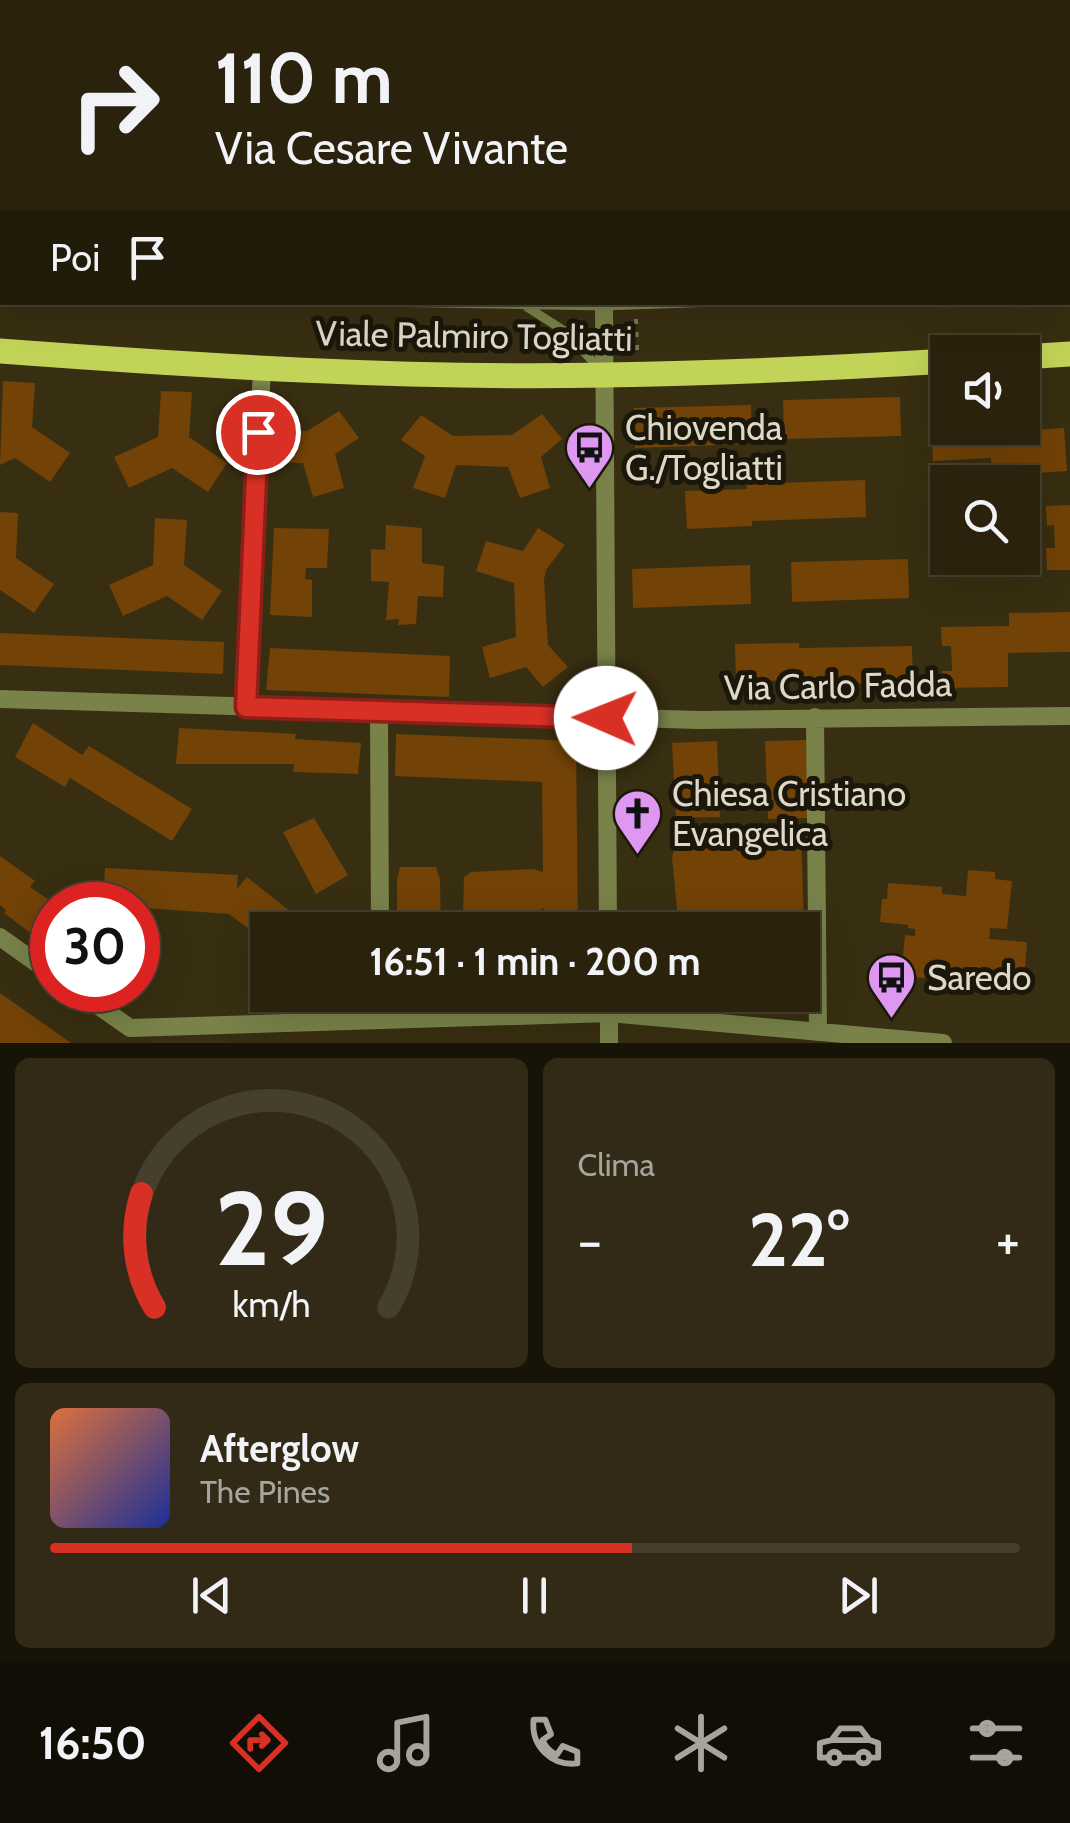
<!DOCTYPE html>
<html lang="it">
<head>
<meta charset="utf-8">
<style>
  :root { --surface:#2a220d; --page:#322a16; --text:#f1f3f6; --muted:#a5a49d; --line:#463f2e; --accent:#d93025 }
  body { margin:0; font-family:Cabin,sans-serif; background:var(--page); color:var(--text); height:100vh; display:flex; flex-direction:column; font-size:38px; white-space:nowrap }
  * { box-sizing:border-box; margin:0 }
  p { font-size:32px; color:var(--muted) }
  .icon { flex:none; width:55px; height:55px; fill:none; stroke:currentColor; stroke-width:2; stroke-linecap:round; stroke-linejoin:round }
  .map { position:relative; height:1043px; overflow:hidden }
  .details { display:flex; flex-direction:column; gap:15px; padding:15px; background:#171307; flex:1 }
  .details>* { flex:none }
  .top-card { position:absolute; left:0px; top:0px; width:1070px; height:305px; box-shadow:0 10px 40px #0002,0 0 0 2px var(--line); background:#2a220d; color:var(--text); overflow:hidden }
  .buttons { position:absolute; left:930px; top:335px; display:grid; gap:20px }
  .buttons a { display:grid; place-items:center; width:110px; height:110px; border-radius:0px; background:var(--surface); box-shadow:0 10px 40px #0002,0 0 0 2px var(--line); font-size:50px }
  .speed { position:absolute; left:30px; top:882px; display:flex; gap:20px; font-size:50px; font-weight:700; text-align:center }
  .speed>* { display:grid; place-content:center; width:130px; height:130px; border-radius:50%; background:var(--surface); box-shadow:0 10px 40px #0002,0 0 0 2px var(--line); line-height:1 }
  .speed .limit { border:15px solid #d22; background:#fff; color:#111 }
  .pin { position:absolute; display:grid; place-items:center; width:85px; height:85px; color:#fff; margin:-42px; border:5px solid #fff; border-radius:50%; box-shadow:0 2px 10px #0007 }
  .me { position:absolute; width:110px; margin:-55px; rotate:271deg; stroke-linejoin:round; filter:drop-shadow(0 0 8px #0008) }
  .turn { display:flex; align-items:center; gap:35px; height:210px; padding:0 50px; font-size:45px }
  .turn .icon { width:130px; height:130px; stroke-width:2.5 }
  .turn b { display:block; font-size:70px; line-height:85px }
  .then { display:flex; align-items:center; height:95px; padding:0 50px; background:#0003; gap:20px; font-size:38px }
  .big { font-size:75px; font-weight:700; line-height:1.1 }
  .details .card { flex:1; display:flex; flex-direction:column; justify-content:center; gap:15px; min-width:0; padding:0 35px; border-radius:15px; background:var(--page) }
  .details .dial { align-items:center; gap:0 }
  .dial svg { height:260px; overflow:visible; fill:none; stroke:var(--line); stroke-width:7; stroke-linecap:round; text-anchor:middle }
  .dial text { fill:var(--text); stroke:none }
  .song { display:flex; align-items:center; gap:30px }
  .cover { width:120px; height:120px; border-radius:15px; background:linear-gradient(135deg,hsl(20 70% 55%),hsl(230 70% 35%)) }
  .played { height:10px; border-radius:5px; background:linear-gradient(90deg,var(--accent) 60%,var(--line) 60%) }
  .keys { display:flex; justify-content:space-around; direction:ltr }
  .heat { display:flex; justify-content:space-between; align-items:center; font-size:55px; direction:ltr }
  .details .tiles { flex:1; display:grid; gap:15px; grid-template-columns:1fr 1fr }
  .card:last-child { grid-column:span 2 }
  .trip { position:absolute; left:250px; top:912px; width:570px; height:100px; border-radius:0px; background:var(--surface); box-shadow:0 10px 40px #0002,0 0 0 2px var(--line); font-weight:700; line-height:100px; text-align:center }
  .tab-bar { display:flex; height:160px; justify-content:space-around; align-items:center; background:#110e05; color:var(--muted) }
  .tab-bar .icon { width:70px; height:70px }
  .tab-bar .selected { color:var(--accent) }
  .tab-bar b { font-size:45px; color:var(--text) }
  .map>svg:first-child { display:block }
</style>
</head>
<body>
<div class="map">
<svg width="1070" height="1043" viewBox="0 0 1070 1043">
  <rect width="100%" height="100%" fill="#382e11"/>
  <path fill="#724207" d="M3 381 35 383 32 427 70 453 50 482 15 458 0 465Z
    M161 391 192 392 189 437 227 463 208 492 172 468 129 488 114 457 158 437Z
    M948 392V428H997L998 432 1064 428 1067 471 992 476 991 458 933 461 930 393Z
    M900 397 901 436 784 439 783 400Z
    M751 405 752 444 635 448 634 408Z
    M339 411 359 438 335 454 344 488 313 497 303 463 276 462 277 429 307 431Z
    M542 414 562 439 541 457 550 488 520 498 508 467 456 465 445 498 413 488 425 456 401 440 421 415 453 436 512 435Z
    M865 480 866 517 752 521V526L687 529 685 491 747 489V484Z
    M1070 505V570H1047L1046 548H1055L1054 525 1047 526 1046 506Z
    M0 512 18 513 16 558 54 584 34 613 0 590Z
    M155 518 187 520 184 565 222 591 202 620 167 596 123 616 109 585 153 565Z
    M386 525 422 528V563L444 566 443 597 418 596 416 624 398 625 399 619 386 620 389 582 371 581V549L385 550Z
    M274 528 329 529 327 568H306L305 579 312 580V617L270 615Z
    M538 528 565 545 546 570 544 580 548 645 568 667 543 687 526 667 490 678 482 647 516 637 514 583 476 571 486 541 523 551Z
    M908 559 909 598 792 602 791 562Z
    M750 565 751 604 633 608 632 569Z
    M1070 612V652L1008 653V687L942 688V671H952L951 646H942L941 627 1009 626V613Z
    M0 633 224 642 223 674 0 665Z
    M799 643V648L912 646 913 682 798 685V680L736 682 735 644Z
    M270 648 450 656 449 697 266 690Z
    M33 723 82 755 89 746 192 809 172 841 70 778 65 787 15 757Z
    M179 728 296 734 295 739 361 743 358 774 293 772 294 764H176Z
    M396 734 576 741 578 930H544V908L531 914 477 915 463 911 464 877 471 872 533 869 543 872 542 782 395 776Z
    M809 740V818L768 819 765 741Z
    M717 741 720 817 676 818 672 743Z
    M314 818 348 875 316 894 283 832Z
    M801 826 804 927 679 929 672 858 678 829Z
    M0 856 35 881 30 887 52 902V949L4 913 6 910 0 905Z
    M400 867H436L440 879 441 930H397V880Z
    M105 868 238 875 237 889 247 877 313 930H268V943L229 914 103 905Z
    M968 870 995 872V879L1012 881 1007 929 990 928 989 939 1027 942 1025 968 1017 967 1016 985 970 981 971 973 948 971V980L901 976 905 935 915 936V929L908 928V925L880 922 882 899H887L888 883 942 887V894L966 896Z
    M802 955 810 958 805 994H802Z
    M0 993 71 1043H0Z
    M397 995H438L436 1002H400Z
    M465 995H544L537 999 473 1002 465 999Z"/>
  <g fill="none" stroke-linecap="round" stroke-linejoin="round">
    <path stroke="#7b735b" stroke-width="4" stroke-dasharray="5 8" stroke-linecap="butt" d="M636 319 637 350"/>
    <path stroke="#788249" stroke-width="9" d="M0 282H2
      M1068 285H1070
      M380 302 604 306 716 302
      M527 307 563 330 602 371"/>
    <path stroke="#788249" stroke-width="18" d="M624 2 625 0
      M0 12H2
      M0 152 2 167
      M604 302 608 930
      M0 699 698 720 1070 716
      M246 707 262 368
      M379 713 380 930
      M815 717 818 1032
      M0 937 52 974
      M76 990 130 1028 609 1013 943 1043
      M380 995V1020
      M609 995V1043"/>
    <path stroke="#c2d457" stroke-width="25" d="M1068 248H1070
      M0 249 2 250
      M0 351C201 366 404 379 606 375 720 373 834 368 948 361
      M1022 357 1070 354"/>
  </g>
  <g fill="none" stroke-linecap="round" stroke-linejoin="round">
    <defs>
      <path id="route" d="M258 432 246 707 606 718"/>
    </defs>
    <use href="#route" stroke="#8d1f18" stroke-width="25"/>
    <use href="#route" stroke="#d93025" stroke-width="18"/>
  </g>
  <defs>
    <symbol id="bus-pin" viewBox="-11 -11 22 30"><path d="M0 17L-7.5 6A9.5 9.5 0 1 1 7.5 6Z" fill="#de98f2" stroke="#1b170a"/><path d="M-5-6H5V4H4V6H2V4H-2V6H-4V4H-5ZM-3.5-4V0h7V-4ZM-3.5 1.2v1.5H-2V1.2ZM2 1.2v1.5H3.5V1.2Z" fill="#111"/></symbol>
    <symbol id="church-pin" viewBox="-11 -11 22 30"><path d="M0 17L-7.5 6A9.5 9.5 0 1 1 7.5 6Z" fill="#de98f2" stroke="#1b170a"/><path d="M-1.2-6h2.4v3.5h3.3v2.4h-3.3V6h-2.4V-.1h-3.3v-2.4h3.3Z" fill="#111"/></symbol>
  </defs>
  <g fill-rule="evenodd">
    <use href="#bus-pin" x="562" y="420" width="55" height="75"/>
    <use href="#church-pin" x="610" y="786" width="55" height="75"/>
    <use href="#bus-pin" x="864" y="950" width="55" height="75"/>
  </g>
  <g text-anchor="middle" stroke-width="10" stroke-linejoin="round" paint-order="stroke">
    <g font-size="35" fill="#ded8c7" stroke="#1b170a">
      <text transform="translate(474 336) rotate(1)" y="12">Viale Palmiro Togliatti</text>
      <text transform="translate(838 686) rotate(-1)" y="12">Via Carlo Fadda</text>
    </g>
    <g font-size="35" fill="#ded8c7" stroke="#1b170a" text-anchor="start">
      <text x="625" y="440">Chiovenda<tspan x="625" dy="40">G./Togliatti</tspan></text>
      <text x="672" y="806">Chiesa Cristiano<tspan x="672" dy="40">Evangelica</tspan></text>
      <text x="927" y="990">Saredo</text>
    </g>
  </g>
</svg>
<div class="buttons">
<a><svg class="icon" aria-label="sound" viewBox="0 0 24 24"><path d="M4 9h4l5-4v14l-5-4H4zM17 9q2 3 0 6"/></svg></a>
<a><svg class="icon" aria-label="search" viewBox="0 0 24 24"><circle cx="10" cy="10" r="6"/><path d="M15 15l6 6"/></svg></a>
</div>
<div class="speed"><div class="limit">30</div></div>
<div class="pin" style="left:258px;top:432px;background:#d93025"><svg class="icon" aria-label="arrive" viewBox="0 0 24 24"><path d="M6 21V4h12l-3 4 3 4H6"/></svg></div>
<svg class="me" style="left:606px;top:718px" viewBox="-20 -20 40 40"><circle r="19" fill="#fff"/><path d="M0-13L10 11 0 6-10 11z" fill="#d93025"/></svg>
<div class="trip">16:51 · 1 min · 200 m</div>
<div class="top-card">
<div class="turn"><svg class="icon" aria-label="right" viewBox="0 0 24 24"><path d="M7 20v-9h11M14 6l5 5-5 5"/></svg><div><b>110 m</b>Via Cesare Vivante</div></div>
<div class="then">Poi<svg class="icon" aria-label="arrive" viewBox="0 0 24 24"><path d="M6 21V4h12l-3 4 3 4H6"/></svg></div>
</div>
</div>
<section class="details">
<div class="tiles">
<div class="card dial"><svg viewBox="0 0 100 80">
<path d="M14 69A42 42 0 1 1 86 69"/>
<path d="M14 69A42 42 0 0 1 10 34" stroke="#d93025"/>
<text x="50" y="56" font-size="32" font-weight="700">29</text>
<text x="50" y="72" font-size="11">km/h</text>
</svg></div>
<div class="card"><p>Clima</p>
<div class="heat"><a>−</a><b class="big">22°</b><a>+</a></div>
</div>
<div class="card">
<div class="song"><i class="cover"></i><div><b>Afterglow</b><p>The Pines</p></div></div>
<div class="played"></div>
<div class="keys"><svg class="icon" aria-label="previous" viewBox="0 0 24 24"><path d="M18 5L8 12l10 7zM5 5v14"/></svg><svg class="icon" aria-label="pause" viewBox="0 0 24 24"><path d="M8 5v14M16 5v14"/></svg><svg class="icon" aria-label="next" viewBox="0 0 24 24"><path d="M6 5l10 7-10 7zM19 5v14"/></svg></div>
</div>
</div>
</section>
<nav class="tab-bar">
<b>16:50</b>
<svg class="icon selected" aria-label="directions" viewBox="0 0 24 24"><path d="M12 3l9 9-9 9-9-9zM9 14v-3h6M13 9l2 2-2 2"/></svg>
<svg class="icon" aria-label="music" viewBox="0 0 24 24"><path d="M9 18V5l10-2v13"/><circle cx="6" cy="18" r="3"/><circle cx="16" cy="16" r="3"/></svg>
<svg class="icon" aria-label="phone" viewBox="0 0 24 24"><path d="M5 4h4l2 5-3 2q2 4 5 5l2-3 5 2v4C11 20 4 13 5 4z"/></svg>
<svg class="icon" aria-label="climate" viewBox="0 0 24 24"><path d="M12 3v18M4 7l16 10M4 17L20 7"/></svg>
<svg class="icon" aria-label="car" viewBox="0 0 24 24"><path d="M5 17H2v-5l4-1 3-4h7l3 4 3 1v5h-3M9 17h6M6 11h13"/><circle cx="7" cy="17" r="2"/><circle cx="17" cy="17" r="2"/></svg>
<svg class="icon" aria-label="filters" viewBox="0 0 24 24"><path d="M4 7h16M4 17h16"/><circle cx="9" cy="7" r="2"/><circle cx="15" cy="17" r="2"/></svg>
</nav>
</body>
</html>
